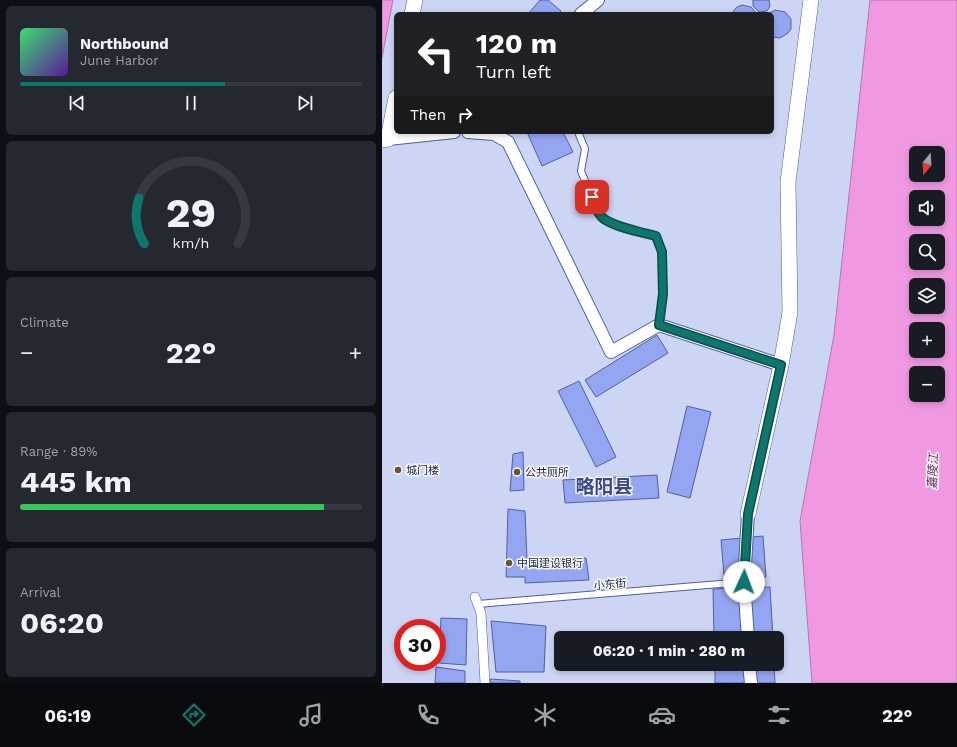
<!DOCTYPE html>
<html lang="en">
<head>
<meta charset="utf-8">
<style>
  :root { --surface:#171b24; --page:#242831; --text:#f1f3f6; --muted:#9ea1a6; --line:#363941; --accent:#0f766e }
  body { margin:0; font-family:"Work Sans","Noto Sans SC",sans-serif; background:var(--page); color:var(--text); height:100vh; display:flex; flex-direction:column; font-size:15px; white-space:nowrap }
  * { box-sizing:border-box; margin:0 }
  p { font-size:13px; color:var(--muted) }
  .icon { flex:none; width:22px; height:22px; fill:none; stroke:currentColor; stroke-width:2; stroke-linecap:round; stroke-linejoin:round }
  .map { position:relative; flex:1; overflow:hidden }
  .panel { display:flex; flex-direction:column; gap:6px; padding:6px; background:#0d0f14; width:382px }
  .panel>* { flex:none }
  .guide { position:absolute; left:12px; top:12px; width:380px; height:122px; border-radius:6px; box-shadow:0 2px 6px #0003; background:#202124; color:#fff; overflow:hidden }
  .needle { width:26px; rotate:198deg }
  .controls { position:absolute; left:527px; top:146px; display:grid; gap:8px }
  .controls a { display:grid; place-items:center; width:36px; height:36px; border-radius:6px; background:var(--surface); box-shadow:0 2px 6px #0003; font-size:20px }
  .speed { position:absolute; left:12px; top:619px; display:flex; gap:8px; font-size:20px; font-weight:700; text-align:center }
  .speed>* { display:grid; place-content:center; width:52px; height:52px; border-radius:50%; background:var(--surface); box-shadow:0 2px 6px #0003; line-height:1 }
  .speed .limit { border:6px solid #d22; background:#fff; color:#111 }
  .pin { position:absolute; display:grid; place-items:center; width:34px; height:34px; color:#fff; margin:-17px; border-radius:8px; box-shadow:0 2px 6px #0006 }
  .me { position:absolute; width:44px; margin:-22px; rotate:2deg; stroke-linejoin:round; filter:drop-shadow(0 0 3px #0008) }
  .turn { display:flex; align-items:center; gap:14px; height:84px; padding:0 16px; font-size:18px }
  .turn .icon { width:52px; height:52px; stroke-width:2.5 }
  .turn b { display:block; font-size:28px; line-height:34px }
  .then { display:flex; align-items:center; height:38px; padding:0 16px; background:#0003; gap:8px; font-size:15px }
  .big { font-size:30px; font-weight:700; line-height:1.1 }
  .panel .card { flex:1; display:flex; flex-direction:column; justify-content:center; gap:6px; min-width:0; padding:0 14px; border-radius:6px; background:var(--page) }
  .panel .dial { align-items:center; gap:0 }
  .dial svg { height:104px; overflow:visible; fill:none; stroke:var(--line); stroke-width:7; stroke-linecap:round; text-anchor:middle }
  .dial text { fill:var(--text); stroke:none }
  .song { display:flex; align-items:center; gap:12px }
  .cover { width:48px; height:48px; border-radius:6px; background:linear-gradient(135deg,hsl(140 70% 55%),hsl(270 70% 35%)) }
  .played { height:4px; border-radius:2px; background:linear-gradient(90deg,var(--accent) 60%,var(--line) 60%) }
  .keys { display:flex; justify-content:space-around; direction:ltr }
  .heat { display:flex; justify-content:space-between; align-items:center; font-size:22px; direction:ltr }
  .charge { height:6px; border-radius:3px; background:linear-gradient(90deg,#34c759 89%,var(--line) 0) }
  .trip { position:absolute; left:172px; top:631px; width:230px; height:40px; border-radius:6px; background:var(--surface); box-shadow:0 2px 6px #0003; font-weight:700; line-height:40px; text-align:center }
  .tabs { display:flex; height:64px; justify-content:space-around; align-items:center; background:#090b0e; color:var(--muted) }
  .tabs .icon { width:28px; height:28px }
  .tabs .active { color:var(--accent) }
  .tabs b { font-size:18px; color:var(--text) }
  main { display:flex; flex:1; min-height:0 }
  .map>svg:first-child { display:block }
</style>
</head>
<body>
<main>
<section class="panel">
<div class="card">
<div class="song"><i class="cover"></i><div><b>Northbound</b><p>June Harbor</p></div></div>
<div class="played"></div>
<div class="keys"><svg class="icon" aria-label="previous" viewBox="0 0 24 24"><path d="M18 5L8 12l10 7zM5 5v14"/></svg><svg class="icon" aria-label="pause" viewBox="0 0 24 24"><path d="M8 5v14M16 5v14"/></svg><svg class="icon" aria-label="next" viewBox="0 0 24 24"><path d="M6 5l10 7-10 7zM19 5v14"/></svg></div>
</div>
<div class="card dial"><svg viewBox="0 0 100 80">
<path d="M14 69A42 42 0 1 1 86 69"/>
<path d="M14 69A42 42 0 0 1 10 34" stroke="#0f766e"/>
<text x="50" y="56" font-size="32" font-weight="700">29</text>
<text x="50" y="72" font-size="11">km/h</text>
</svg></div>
<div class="card"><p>Climate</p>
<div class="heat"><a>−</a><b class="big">22°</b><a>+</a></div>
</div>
<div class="card"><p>Range · 89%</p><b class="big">445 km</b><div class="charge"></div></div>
<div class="card"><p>Arrival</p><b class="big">06:20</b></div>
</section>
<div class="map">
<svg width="575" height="683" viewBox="0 0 575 683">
  <rect width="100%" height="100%" fill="#cdd5f4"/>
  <path fill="#f098e2" stroke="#b277b4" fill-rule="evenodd" d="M0 0H11L0 58Z
    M488 0H575V683H430L418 521 452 335ZM534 153H556V175H534ZM534 197H556V219H534ZM534 241H556V263H534ZM534 285H556V307H534ZM534 329H556V351H534ZM534 373H556V395H534Z"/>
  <path fill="#94a6f1" stroke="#505fa3" d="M158 0H166L179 11 177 14H146Z
    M371 0H387L388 6 385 11 377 12 371 6Z
    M360 5 369 7 375 14H349L355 7Z
    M393 10 403 12 409 19V29L406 33 398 38 390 37V14H386Z
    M145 132H181L191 152 160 166Z
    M275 335 286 353 214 397 203 380Z
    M197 381 234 457 214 467 176 391Z
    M305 406 329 412 308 498 285 492Z
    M141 452 142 490 128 491 131 454Z
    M275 475 277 498 183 503 181 480Z
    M126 509 143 511 145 559 204 558 207 580 143 583V577H124Z
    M381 536 384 577 367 579V573L342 575 339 540Z
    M388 587 391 638H332L331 589Z
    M59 618 85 619 84 665 57 663Z
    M109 621 164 626 162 672H114Z
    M333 664H392L393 683H333Z
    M54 667 83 671V683H53Z
    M108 679 138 681V683H108Z"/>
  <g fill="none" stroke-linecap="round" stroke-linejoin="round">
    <defs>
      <path id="service" d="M196 132 203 149 199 171 215 210 221 219 243 228 274 236 281 252V294L277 325
        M96 604 362 582"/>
      <path id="pedestrian" d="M93 597 99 613 103 683"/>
      <path id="minor" d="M199 14 216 0
        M86 132 112 134 126 142 229 352 277 325 399 365
        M6 139 72 132
        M366 514 362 582 366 638
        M367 664 369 683"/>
      <path id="tertiary" d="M30 14 33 0
        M0 140 6 139 14 98
        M366 514 399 365 408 312 406 182 429 0"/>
    </defs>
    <use href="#service" stroke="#4e5da1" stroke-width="8"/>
    <use href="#pedestrian" stroke="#4e5da1" stroke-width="10"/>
    <use href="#minor" stroke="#4e5da1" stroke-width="14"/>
    <use href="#tertiary" stroke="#4e5da1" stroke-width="16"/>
    <use href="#service" stroke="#fff" stroke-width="6"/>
    <use href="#pedestrian" stroke="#fff" stroke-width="9"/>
    <use href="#minor" stroke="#fff" stroke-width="12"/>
    <use href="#tertiary" stroke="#fff" stroke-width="15"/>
  </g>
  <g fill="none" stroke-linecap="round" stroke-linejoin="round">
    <defs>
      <path id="route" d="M210 197C213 205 216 215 222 219 236 228 258 232 274 236L280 252 281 294 277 325 399 365 366 514 362 582"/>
    </defs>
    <use href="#route" stroke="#0a4d48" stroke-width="10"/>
    <use href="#route" stroke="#0f766e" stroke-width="7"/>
  </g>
  <g fill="#675825" stroke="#f7f7f7" stroke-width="1.5">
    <circle cx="16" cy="470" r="4"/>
    <circle cx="135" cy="472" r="4"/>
    <circle cx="127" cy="563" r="4"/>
  </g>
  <g text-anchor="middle" stroke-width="3" stroke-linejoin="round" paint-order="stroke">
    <g font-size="11" fill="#232947" stroke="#f7f7f7" text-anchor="start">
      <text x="24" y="474">城门楼</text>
      <text x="143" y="476">公共厕所</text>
      <text x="135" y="567">中国建设银行</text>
    </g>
    <g font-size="11" fill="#232947" stroke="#f7f7f7">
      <text transform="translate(228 584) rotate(-5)" y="4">小东街</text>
    </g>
    <g font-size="12" font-style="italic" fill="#63175b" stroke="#f7f7f7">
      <text transform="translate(551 471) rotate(-88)" y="4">嘉陵江</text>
    </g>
    <g font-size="19" font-weight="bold" fill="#3b488a" stroke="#f7f7f7">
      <text x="222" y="493">略阳县</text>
    </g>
  </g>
</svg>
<div class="controls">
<a><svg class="needle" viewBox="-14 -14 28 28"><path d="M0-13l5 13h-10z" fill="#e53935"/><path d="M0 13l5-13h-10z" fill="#9ea1a6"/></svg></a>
<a><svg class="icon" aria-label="sound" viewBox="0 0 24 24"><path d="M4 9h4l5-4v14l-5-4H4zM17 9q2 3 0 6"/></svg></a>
<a><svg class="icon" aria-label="search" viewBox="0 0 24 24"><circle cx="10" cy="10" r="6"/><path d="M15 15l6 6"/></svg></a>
<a><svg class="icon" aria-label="layers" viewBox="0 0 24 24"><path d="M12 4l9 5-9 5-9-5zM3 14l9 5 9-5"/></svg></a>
<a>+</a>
<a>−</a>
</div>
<div class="speed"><div class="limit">30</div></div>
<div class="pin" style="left:210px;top:197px;background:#d93025"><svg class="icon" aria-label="arrive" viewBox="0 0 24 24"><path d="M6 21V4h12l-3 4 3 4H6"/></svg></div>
<svg class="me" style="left:362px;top:582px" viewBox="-20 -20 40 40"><circle r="19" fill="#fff"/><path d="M0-13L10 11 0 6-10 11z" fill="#0f766e"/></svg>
<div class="trip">06:20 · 1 min · 280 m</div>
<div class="guide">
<div class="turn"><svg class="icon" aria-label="left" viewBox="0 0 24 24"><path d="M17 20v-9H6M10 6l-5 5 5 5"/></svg><div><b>120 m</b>Turn left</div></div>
<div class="then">Then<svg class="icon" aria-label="right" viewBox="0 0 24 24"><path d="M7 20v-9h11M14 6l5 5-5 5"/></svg></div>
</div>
</div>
</main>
<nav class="tabs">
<b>06:19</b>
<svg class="icon active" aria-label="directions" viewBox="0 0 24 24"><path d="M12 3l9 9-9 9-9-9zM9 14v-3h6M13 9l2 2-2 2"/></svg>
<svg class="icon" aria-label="music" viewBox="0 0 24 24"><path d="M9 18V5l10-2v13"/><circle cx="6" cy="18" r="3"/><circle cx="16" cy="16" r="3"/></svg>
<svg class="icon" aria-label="phone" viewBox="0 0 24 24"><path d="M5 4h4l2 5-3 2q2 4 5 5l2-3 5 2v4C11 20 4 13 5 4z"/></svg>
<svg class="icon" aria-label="climate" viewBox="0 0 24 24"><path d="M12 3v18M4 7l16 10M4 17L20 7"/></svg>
<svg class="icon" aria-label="car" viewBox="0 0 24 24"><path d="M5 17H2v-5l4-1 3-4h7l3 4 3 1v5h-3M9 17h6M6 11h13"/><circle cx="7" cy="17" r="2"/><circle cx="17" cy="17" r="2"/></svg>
<svg class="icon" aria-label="filters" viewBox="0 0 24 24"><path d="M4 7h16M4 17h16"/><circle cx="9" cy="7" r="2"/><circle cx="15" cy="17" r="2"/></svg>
<b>22°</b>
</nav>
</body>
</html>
